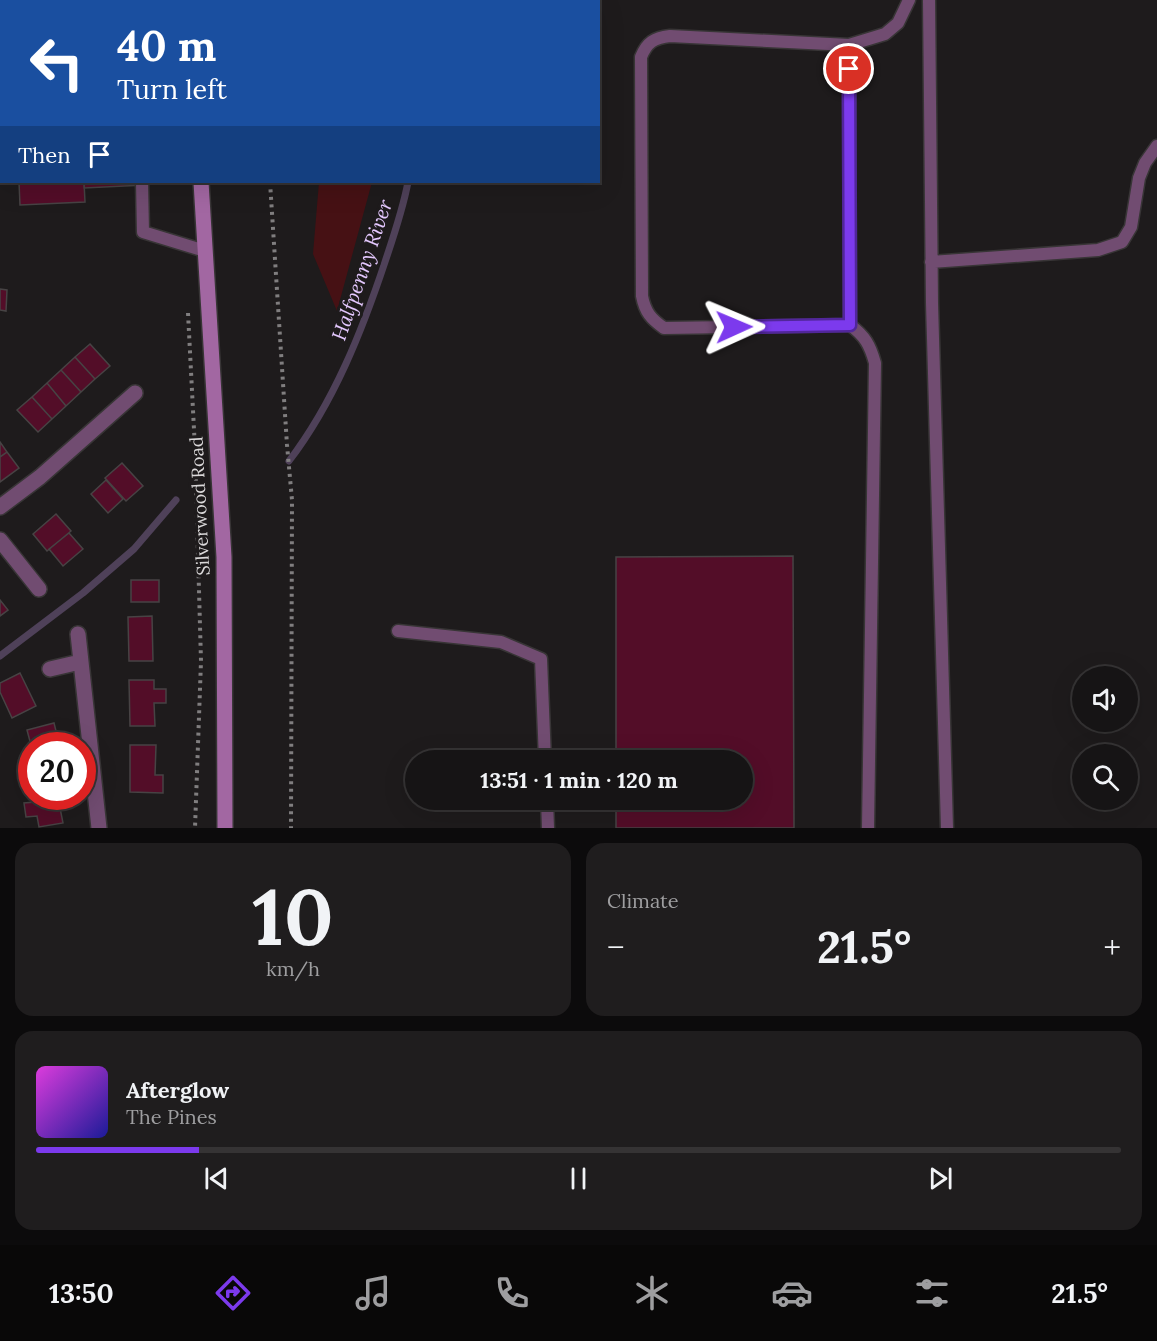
<!DOCTYPE html>
<html lang="en">
<head>
<meta charset="utf-8">
<style>
  :root { --surface:#161415; --page:#1f1d1e; --text:#f1f3f6; --muted:#9e9ea0; --line:#353334; --accent:#7c3aed }
  body { margin:0; font-family:Lora,serif; background:var(--page); color:var(--text); height:100vh; display:flex; flex-direction:column; font-size:22px; white-space:nowrap }
  * { box-sizing:border-box; margin:0 }
  p { font-size:20px; color:var(--muted) }
  .icon { flex:none; width:33px; height:33px; fill:none; stroke:currentColor; stroke-width:2; stroke-linecap:round; stroke-linejoin:round }
  .map { position:relative; height:828px; overflow:hidden }
  .sheet { display:flex; flex-direction:column; gap:15px; padding:15px; background:#0c0b0c; flex:1 }
  .sheet>* { flex:none }
  .banner { position:absolute; left:0px; top:0px; width:600px; height:183px; box-shadow:0 6px 24px #0002,0 0 0 2px var(--line); background:#1a4fa0; color:#fff; overflow:hidden }
  .buttons { position:absolute; left:1072px; top:666px; display:grid; gap:12px }
  .buttons a { display:grid; place-items:center; width:66px; height:66px; border-radius:50%; background:var(--surface); box-shadow:0 6px 24px #0002,0 0 0 2px var(--line); font-size:30px }
  .speed { position:absolute; left:18px; top:732px; display:flex; gap:12px; font-size:30px; font-weight:700; text-align:center }
  .speed>* { display:grid; place-content:center; width:78px; height:78px; border-radius:50%; background:var(--surface); box-shadow:0 6px 24px #0002,0 0 0 2px var(--line); line-height:1 }
  .speed .limit { border:9px solid #d22; background:#fff; color:#111 }
  .pin { position:absolute; display:grid; place-items:center; width:51px; height:51px; color:#fff; margin:-26px; border:3px solid #fff; border-radius:50%; box-shadow:0 2px 6px #0007 }
  .me { position:absolute; width:66px; margin:-33px; rotate:89deg; stroke-linejoin:round; filter:drop-shadow(0 0 4px #0008) }
  .turn { display:flex; align-items:center; gap:21px; height:126px; padding:0 18px; font-size:27px }
  .turn .icon { width:78px; height:78px; stroke-width:2.5 }
  .turn b { display:block; font-size:42px; line-height:51px }
  .then { display:flex; align-items:center; height:57px; padding:0 18px; background:#0003; gap:12px; font-size:22px }
  .big { font-size:45px; font-weight:700; line-height:1.1 }
  .sheet .tile { flex:1; display:flex; flex-direction:column; justify-content:center; gap:9px; min-width:0; padding:0 21px; border-radius:18px; background:var(--page) }
  .sheet .dial { align-items:center; gap:0 }
  .dial b { font-size:78px; line-height:1 }
  .song { display:flex; align-items:center; gap:18px }
  .cover { width:72px; height:72px; border-radius:9px; background:linear-gradient(135deg,hsl(300 70% 55%),hsl(240 70% 35%)) }
  .played { height:6px; border-radius:3px; background:linear-gradient(90deg,var(--accent) 15%,var(--line) 15%) }
  .keys { display:flex; justify-content:space-around; direction:ltr }
  .heat { display:flex; justify-content:space-between; align-items:center; font-size:33px; direction:ltr }
  .sheet .tiles { flex:1; display:grid; gap:15px; grid-template-columns:1fr 1fr }
  .tile:last-child { grid-column:span 2 }
  .trip { position:absolute; left:405px; top:750px; width:348px; height:60px; border-radius:30px; background:var(--surface); box-shadow:0 6px 24px #0002,0 0 0 2px var(--line); font-weight:700; line-height:60px; text-align:center }
  .tabs { display:flex; height:96px; justify-content:space-around; align-items:center; background:#090808; color:var(--muted) }
  .tabs .icon { width:42px; height:42px }
  .tabs .selected { color:var(--accent) }
  .tabs b { font-size:27px; color:var(--text) }
  .map>svg:first-child { display:block }
</style>
</head>
<body>
<div class="map">
<svg width="1157" height="828" viewBox="0 0 1157 828">
  <rect width="100%" height="100%" fill="#1e1b1c"/>
  <path fill="#461114" d="M319 182H372L337 311 313 254Z"/>
  <g fill="none" stroke-linecap="round" stroke-linejoin="round">
    <path stroke="#4f4159" stroke-width="7" d="M503 2 504 0
      M289 461C334 402 362 331 385 262 394 235 403 209 408 182
      M0 656 83 593 134 549 176 500"/>
  </g>
  <path fill="#530d28" stroke="#474344" stroke-width="1.5" d="M19 182H84L85 202 20 205Z
    M84 182H145V185L84 188Z
    M0 289 7 290 6 311 0 310Z
    M90 344 110 366 95 379 75 357Z
    M75 357 95 379 81 392 61 370Z
    M61 370 81 392 66 406 47 383Z
    M47 383 66 406 52 419 32 397Z
    M32 397 52 419 38 432 17 410Z
    M0 442 7 452 0 457Z
    M7 452 19 468 0 482V457Z
    M122 463 143 486 126 501 105 478Z
    M106 480 123 499 108 513 91 494Z
    M56 514 71 531 47 551 33 534Z
    M69 533 83 549 63 566 49 549Z
    M793 556 794 828H616V800H742V760H616V557Z
    M131 580H159V602H131Z
    M0 600 8 610 0 616Z
    M152 616 153 661H129L128 617Z
    M20 673 36 706 12 718 0 692V683Z
    M129 680H154V689H166V703H154L155 726H130Z
    M54 723 59 743 57 746H32V749L27 730Z
    M130 745H156L155 775H163V793L130 792Z
    M35 796H63L65 807 60 808 63 823 39 827 37 816 26 817 24 803 35 802Z"/>
  <g fill="none" stroke-linecap="round" stroke-linejoin="round">
    <defs>
      <path id="service" d="M929 0 932 303 947 828
        M849 45 850 325 664 328C651 319 645 312 642 296L641 57C647 42 654 38 670 36L849 45 885 34 898 23 909 0
        M142 182 143 232 205 251
        M931 262 1098 250 1122 242 1131 227 1139 178 1145 163 1157 146
        M850 325C865 336 870 345 875 363L868 828
        M398 631 501 642 541 659 545 760
        M547 800 548 828"/>
      <path id="minor" d="M0 507 40 477 135 393
        M0 540 39 589
        M78 634 99 828
        M50 669 80 662"/>
      <path id="secondary" d="M196 2V0
        M201 182 224 557 225 828"/>
    </defs>
    <use href="#service" stroke="#383536" stroke-width="15"/>
    <use href="#minor" stroke="#383536" stroke-width="18"/>
    <use href="#secondary" stroke="#383536" stroke-width="18"/>
    <path stroke="#807e7f" stroke-width="4" stroke-dasharray="3 4.5" stroke-linecap="butt" d="M175 0V2
      M265 0V2
      M270 182 287 445 292 500 291 828
      M188 313 195 449 201 661 195 828"/>
    <use href="#service" stroke="#714c71" stroke-width="12"/>
    <use href="#minor" stroke="#714c71" stroke-width="15"/>
    <use href="#secondary" stroke="#a267a2" stroke-width="15"/>
  </g>
  <g fill="none" stroke-linecap="round" stroke-linejoin="round">
    <defs>
      <path id="route" d="M734 327 850 325 849 69"/>
    </defs>
    <use href="#route" stroke="#51269a" stroke-width="15"/>
    <use href="#route" stroke="#7c3aed" stroke-width="10"/>
  </g>
  <g text-anchor="middle" stroke-width="6" stroke-linejoin="round" paint-order="stroke">
    <g font-size="18" fill="#dad8d9" stroke="#1e1b1c">
      <text transform="translate(200 506) rotate(-93)" y="6">Silverwood Road</text>
    </g>
    <g font-size="20" font-style="italic" fill="#e4c8fe" stroke="#1e1b1c">
      <text transform="translate(362 270) rotate(-71)" y="7">Halfpenny River</text>
    </g>
  </g>
</svg>
<div class="buttons">
<a><svg class="icon" aria-label="sound" viewBox="0 0 24 24"><path d="M4 9h4l5-4v14l-5-4H4zM17 9q2 3 0 6"/></svg></a>
<a><svg class="icon" aria-label="search" viewBox="0 0 24 24"><circle cx="10" cy="10" r="6"/><path d="M15 15l6 6"/></svg></a>
</div>
<div class="speed"><div class="limit">20</div></div>
<div class="pin" style="left:849px;top:69px;background:#d93025"><svg class="icon" aria-label="arrive" viewBox="0 0 24 24"><path d="M6 21V4h12l-3 4 3 4H6"/></svg></div>
<svg class="me" style="left:734px;top:327px" viewBox="-20 -20 40 40"><path d="M0-17L14 15 0 8-14 15z" fill="#7c3aed" stroke="#fff" stroke-width="4"/></svg>
<div class="trip">13:51 · 1 min · 120 m</div>
<div class="banner">
<div class="turn"><svg class="icon" aria-label="left" viewBox="0 0 24 24"><path d="M17 20v-9H6M10 6l-5 5 5 5"/></svg><div><b>40 m</b>Turn left</div></div>
<div class="then">Then<svg class="icon" aria-label="arrive" viewBox="0 0 24 24"><path d="M6 21V4h12l-3 4 3 4H6"/></svg></div>
</div>
</div>
<section class="sheet">
<div class="tiles">
<div class="tile dial"><b>10</b><p>km/h</p></div>
<div class="tile"><p>Climate</p>
<div class="heat"><a>−</a><b class="big">21.5°</b><a>+</a></div>
</div>
<div class="tile">
<div class="song"><i class="cover"></i><div><b>Afterglow</b><p>The Pines</p></div></div>
<div class="played"></div>
<div class="keys"><svg class="icon" aria-label="previous" viewBox="0 0 24 24"><path d="M18 5L8 12l10 7zM5 5v14"/></svg><svg class="icon" aria-label="pause" viewBox="0 0 24 24"><path d="M8 5v14M16 5v14"/></svg><svg class="icon" aria-label="next" viewBox="0 0 24 24"><path d="M6 5l10 7-10 7zM19 5v14"/></svg></div>
</div>
</div>
</section>
<nav class="tabs">
<b>13:50</b>
<svg class="icon selected" aria-label="directions" viewBox="0 0 24 24"><path d="M12 3l9 9-9 9-9-9zM9 14v-3h6M13 9l2 2-2 2"/></svg>
<svg class="icon" aria-label="music" viewBox="0 0 24 24"><path d="M9 18V5l10-2v13"/><circle cx="6" cy="18" r="3"/><circle cx="16" cy="16" r="3"/></svg>
<svg class="icon" aria-label="phone" viewBox="0 0 24 24"><path d="M5 4h4l2 5-3 2q2 4 5 5l2-3 5 2v4C11 20 4 13 5 4z"/></svg>
<svg class="icon" aria-label="climate" viewBox="0 0 24 24"><path d="M12 3v18M4 7l16 10M4 17L20 7"/></svg>
<svg class="icon" aria-label="car" viewBox="0 0 24 24"><path d="M5 17H2v-5l4-1 3-4h7l3 4 3 1v5h-3M9 17h6M6 11h13"/><circle cx="7" cy="17" r="2"/><circle cx="17" cy="17" r="2"/></svg>
<svg class="icon" aria-label="filters" viewBox="0 0 24 24"><path d="M4 7h16M4 17h16"/><circle cx="9" cy="7" r="2"/><circle cx="15" cy="17" r="2"/></svg>
<b>21.5°</b>
</nav>
</body>
</html>
